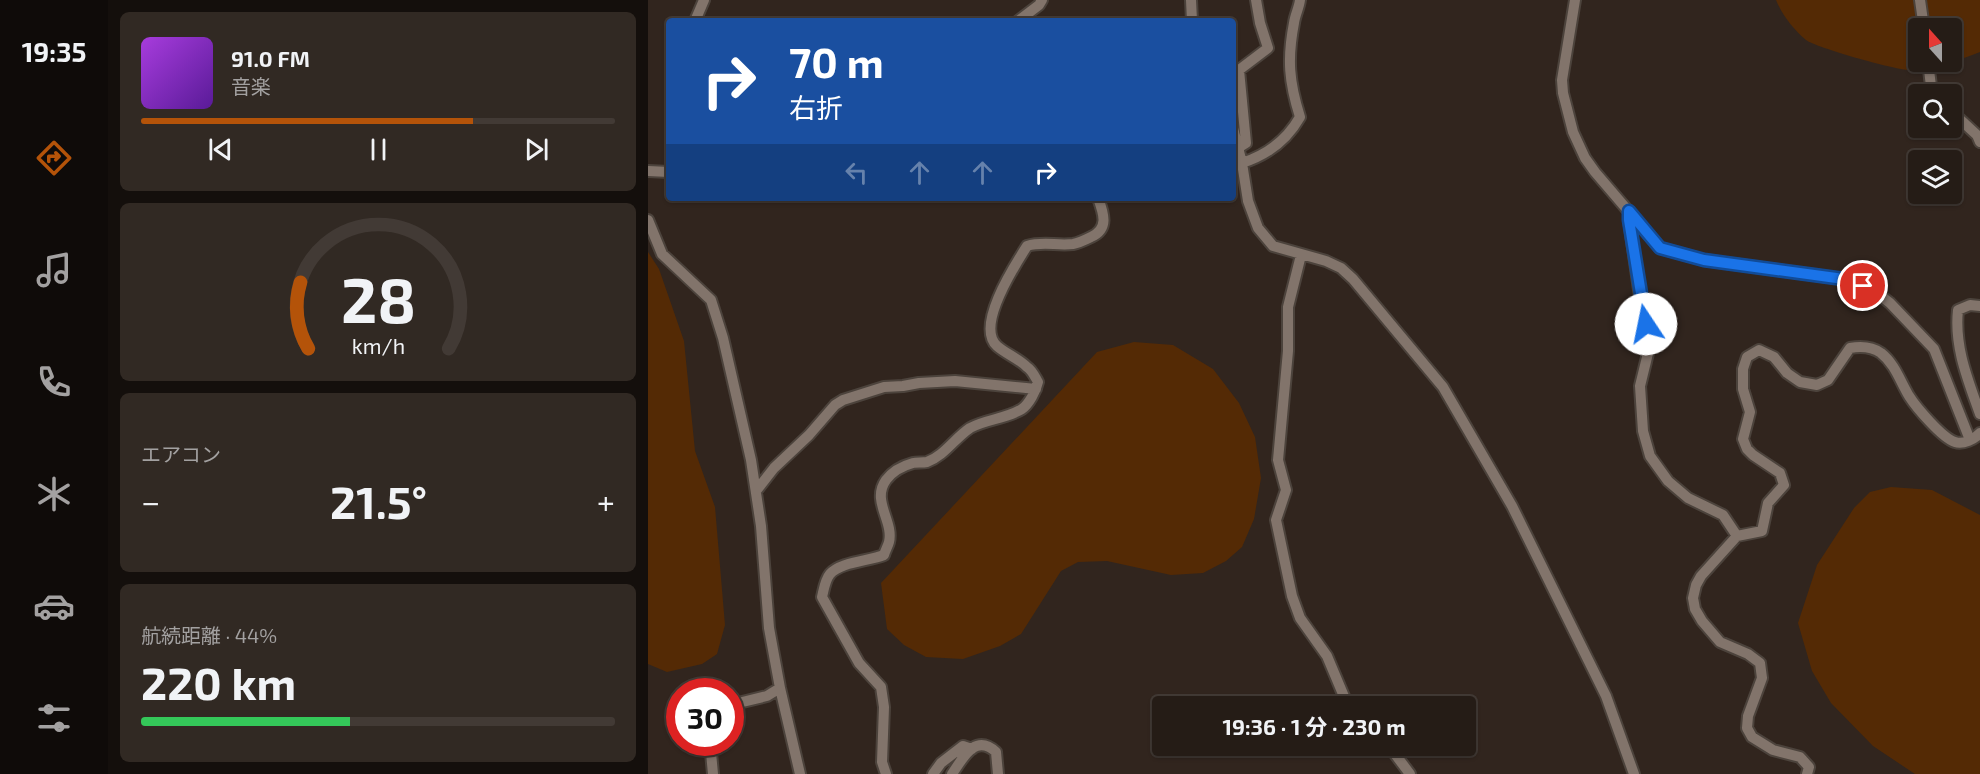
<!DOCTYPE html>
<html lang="ja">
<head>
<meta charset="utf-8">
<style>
  :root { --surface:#251c16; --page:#312923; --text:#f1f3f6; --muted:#a3a1a1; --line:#423a35; --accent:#b45309 }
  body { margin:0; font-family:"Exo 2","Noto Sans JP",sans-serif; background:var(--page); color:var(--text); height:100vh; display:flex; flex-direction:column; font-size:22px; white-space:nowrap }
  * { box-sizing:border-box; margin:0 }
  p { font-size:20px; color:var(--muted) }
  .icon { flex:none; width:33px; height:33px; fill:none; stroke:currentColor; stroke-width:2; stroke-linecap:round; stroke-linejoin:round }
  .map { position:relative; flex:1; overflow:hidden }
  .details { display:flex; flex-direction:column; gap:12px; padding:12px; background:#140f0c; width:540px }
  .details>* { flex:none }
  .top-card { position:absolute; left:18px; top:18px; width:570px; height:183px; border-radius:6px; box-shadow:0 2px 4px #0004,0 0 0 2px var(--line); background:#1a4fa0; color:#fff; overflow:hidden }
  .needle { width:39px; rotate:339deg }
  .buttons { position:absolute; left:1260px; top:18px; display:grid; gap:12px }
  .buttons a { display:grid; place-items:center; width:54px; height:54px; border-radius:6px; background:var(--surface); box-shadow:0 2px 4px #0004,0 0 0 2px var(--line); font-size:30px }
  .speed { position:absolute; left:18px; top:678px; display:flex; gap:12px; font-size:30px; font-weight:700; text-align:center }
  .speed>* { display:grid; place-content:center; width:78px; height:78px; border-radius:50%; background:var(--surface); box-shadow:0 2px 4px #0004,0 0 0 2px var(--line); line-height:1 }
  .speed .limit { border:9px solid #d22; background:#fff; color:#111 }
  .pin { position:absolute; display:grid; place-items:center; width:51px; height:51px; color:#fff; margin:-26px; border:3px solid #fff; border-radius:50%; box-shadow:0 2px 6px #0007 }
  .me { position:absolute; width:66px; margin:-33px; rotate:349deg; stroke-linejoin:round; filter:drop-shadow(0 0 4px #0008) }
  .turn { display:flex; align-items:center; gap:21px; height:126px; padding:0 24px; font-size:27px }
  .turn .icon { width:78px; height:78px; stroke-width:2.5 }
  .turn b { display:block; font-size:42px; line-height:51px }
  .lanes { display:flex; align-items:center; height:57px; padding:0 24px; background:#0003; justify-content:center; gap:30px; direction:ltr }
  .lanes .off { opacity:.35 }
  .big { font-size:45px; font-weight:700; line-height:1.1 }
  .details .card { flex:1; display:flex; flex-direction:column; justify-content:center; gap:9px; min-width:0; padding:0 21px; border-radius:9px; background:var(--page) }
  .details .dial { align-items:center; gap:0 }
  .dial svg { height:156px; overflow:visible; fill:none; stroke:var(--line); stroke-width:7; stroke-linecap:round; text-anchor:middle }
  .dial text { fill:var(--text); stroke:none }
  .song { display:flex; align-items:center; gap:18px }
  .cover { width:72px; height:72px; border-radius:9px; background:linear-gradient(135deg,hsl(280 70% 55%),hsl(270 70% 35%)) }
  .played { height:6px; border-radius:3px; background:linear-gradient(90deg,var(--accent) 70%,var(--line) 70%) }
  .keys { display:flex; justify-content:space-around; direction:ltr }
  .heat { display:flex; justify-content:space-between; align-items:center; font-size:33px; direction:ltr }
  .charge { height:9px; border-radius:4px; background:linear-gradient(90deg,#34c759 44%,var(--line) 0) }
  .trip { position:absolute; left:504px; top:696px; width:324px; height:60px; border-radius:6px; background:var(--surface); box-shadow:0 2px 4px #0004,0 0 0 2px var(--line); font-weight:700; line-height:60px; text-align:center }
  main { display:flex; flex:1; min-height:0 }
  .tab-bar { display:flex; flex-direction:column; width:108px; justify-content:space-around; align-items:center; background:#0f0b09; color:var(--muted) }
  .tab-bar .icon { width:42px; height:42px }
  .tab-bar .selected { color:var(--accent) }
  .tab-bar b { font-size:27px; color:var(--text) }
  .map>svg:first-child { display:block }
</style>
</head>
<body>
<main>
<nav class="tab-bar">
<b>19:35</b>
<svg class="icon selected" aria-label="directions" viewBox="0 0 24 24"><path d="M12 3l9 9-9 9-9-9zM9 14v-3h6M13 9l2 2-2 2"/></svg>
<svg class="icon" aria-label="music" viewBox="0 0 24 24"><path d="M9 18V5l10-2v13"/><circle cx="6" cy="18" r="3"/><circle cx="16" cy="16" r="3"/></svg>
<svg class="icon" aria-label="phone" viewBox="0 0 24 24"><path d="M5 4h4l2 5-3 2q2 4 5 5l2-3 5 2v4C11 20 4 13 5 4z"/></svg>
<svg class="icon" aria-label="climate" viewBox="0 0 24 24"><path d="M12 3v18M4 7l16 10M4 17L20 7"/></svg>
<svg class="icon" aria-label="car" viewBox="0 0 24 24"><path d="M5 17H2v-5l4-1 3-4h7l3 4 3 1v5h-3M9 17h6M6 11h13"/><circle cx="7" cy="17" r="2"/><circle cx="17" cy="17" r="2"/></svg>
<svg class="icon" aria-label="filters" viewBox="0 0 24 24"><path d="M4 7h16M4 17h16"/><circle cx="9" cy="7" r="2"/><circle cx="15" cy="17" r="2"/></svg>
</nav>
<section class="details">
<div class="card">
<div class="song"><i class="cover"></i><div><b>91.0 FM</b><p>音楽</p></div></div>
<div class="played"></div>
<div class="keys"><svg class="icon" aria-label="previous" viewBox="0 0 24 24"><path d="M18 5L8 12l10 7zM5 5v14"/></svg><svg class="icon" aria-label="pause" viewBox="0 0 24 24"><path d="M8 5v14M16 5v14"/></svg><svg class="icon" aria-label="next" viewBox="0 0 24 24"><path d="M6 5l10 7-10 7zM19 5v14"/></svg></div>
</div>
<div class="card dial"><svg viewBox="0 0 100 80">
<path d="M14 69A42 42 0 1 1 86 69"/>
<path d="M14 69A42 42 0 0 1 10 35" stroke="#b45309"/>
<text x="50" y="56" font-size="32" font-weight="700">28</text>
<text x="50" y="72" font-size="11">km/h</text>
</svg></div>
<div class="card"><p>エアコン</p>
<div class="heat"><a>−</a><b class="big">21.5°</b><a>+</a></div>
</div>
<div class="card"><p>航続距離 · 44%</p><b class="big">220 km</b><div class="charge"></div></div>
</section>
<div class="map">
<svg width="1332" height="774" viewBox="0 0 1332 774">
  <rect width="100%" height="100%" fill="#31251e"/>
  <path fill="#542a05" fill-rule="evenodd" d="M1128 0H1332V52C1311 60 1284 71 1260 70 1245 69 1169 48 1158 40 1146 30 1134 15 1128 0ZM1270 28H1304V62H1270Z
    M0 252 11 269 36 341 47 451 67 507 77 625 69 654 54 664 19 672 0 664Z
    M486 342 525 345 565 369 591 403 607 437 613 478 606 519 594 547 578 561 555 573 523 575 459 561 430 562 413 571 373 634 352 646 315 659 278 657 256 645 239 629 233 583 449 352Z
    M1243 487 1284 490 1332 515V774H1267L1225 746 1183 703 1164 671 1150 623 1169 565 1206 508 1222 492Z"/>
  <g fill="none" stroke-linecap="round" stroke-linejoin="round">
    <defs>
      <path id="minor" d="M543 0 544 21
        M927 0 914 80 915 93 925 132 937 158 947 172 1012 248 1056 260 1203 280 1228 292 1242 303 1286 349 1322 440
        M1272 0 1276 28
        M47 21 56 0
        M370 21 391 5 394 0
        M1280 62 1283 86 1288 94
        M1304 112 1329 135 1332 142
        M585 128 594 163 600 201 610 228 625 246 678 261 693 268 705 279 795 387 864 506 958 696 986 774
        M590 148 598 143 591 70 620 48 612 23 608 0
        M594 163C619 155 639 140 652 117 641 82 639 59 646 23 647 15 651 8 652 0
        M0 171 21 172
        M981 211V220L993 304 1002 345 992 386 995 431 1002 456 1020 481 1040 498 1075 515 1089 536
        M0 220 14 254 63 300 75 338 103 460 113 526 121 628 132 688 152 774
        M653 255 640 307V351L630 460 638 490 628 520 644 596 652 618 679 656 700 706
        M1332 306 1322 305 1310 310C1306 347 1320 380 1332 414
        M108 491 126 468 161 435 187 405 195 400 236 387 255 386 271 383 307 381 388 389
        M82 705 119 696 132 688
        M62 742 65 774
        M741 746 762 774
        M238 774 234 762 236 707 233 687 211 663 174 597C176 589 177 580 182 574 192 562 221 561 236 555 237 551 240 546 241 542 246 521 223 501 238 480 244 472 254 466 265 463 269 462 274 463 279 462 296 456 307 438 322 428 338 419 358 419 374 409 381 404 388 391 390 382 387 377 384 370 379 367 370 358 358 354 349 346 327 326 367 265 379 246 395 241 409 246 425 244 431 243 437 240 443 237 461 229 456 214 450 198
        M285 774 293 763 315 746 324 749
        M304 774C315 758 327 733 348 752L350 774
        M1159 774 1161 767 1152 757 1125 750 1104 737 1099 728 1100 716 1114 678 1112 663 1100 654 1072 642 1054 621 1047 609 1045 598 1048 585 1053 576 1089 536 1114 531 1120 503 1136 485 1132 473 1105 455 1099 449 1095 439 1102 412 1095 389V369L1099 357 1111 350 1126 357 1139 373 1152 382 1169 385 1180 380 1202 348C1213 346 1223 346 1233 353 1247 364 1252 381 1261 396 1268 407 1294 438 1307 442 1315 445 1327 439 1332 433"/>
    </defs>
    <use href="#minor" stroke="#4c433c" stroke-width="14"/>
    <use href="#minor" stroke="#82746b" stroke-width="10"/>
  </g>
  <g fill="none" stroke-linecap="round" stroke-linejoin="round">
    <defs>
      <path id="route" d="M998 324 981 220V211L1012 248 1056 260 1203 280 1215 286"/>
    </defs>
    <use href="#route" stroke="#114b97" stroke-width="15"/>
    <use href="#route" stroke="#1a73e8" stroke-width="10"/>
  </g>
</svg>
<div class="buttons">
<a><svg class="needle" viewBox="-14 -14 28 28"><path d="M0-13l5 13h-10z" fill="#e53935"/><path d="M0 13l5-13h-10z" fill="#a3a1a1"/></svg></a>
<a><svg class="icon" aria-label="search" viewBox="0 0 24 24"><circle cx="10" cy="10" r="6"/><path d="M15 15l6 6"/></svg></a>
<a><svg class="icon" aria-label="layers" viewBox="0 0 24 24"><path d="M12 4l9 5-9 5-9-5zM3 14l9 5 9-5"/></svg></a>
</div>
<div class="speed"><div class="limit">30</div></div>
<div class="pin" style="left:1215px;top:286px;background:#d93025"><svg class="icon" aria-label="arrive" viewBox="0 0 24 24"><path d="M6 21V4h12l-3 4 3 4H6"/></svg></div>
<svg class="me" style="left:998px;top:324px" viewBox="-20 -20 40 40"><circle r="19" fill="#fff"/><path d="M0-13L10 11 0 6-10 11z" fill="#1a73e8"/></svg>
<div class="trip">19:36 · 1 分 · 230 m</div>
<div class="top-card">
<div class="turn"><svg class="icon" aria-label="right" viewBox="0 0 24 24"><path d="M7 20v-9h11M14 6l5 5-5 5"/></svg><div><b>70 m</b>右折</div></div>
<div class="lanes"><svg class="icon off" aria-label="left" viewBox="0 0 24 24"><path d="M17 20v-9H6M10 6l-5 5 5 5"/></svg><svg class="icon off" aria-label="ahead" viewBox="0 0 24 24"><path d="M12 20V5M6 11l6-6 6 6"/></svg><svg class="icon off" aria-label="ahead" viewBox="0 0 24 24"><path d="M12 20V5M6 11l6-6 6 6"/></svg><svg class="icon" aria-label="right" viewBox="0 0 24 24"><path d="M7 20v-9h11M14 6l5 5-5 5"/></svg></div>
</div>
</div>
</main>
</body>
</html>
